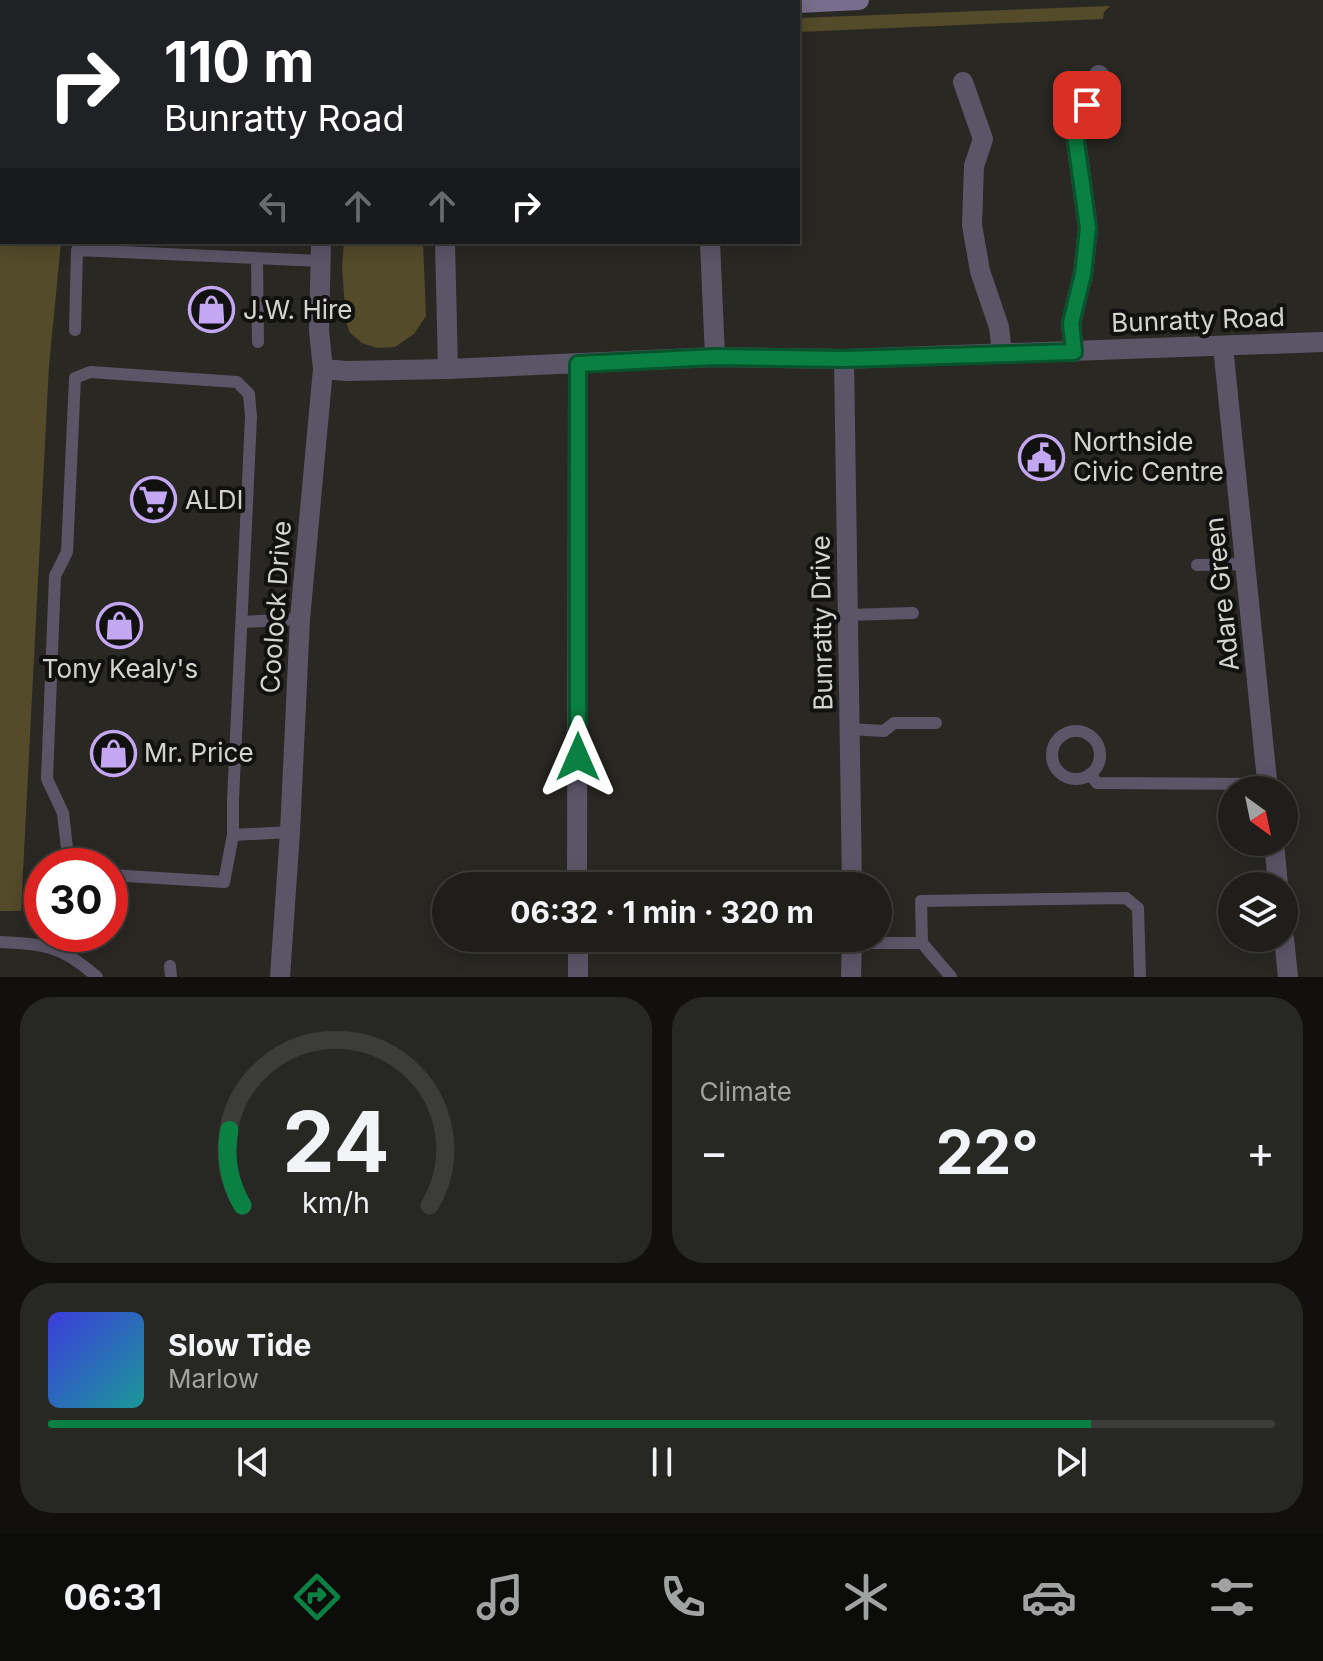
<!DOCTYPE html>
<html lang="en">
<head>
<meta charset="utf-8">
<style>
  :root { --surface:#1f1e1a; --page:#272723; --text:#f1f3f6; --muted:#a1a2a2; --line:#3c3c39; --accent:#0b8043 }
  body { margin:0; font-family:Inter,sans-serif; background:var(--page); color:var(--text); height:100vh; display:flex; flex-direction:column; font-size:30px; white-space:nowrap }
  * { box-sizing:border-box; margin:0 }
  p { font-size:26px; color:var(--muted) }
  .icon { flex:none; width:44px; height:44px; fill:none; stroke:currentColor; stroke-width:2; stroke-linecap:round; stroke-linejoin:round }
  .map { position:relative; height:977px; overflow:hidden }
  .sheet { display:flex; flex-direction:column; gap:20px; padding:20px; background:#11100e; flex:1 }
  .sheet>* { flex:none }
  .banner { position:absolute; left:0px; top:0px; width:800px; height:244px; box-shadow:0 4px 20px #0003,0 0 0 2px var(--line); background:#202124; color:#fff; overflow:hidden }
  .needle { width:52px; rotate:147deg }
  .buttons { position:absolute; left:1218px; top:776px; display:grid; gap:16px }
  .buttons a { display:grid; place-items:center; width:80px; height:80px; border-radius:50%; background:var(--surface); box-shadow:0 4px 20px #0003,0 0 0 2px var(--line); font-size:40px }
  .speed { position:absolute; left:24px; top:848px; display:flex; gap:16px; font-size:40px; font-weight:700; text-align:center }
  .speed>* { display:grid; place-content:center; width:104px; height:104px; border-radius:50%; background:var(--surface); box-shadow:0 4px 20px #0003,0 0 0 2px var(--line); line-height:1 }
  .speed .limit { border:12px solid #d22; background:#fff; color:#111 }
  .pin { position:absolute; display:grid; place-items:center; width:68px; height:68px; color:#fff; margin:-34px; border-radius:16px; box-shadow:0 4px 12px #0006 }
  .me { position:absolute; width:88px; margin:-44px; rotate:0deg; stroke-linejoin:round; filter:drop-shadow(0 0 6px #0008) }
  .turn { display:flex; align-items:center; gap:28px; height:168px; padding:0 32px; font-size:36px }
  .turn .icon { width:104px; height:104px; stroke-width:2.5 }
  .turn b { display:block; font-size:56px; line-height:68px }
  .lanes { display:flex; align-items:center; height:76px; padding:0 32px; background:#0003; justify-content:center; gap:40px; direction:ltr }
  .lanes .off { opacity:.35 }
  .big { font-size:60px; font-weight:700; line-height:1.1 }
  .sheet .widget { flex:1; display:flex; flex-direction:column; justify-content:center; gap:12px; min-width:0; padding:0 28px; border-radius:32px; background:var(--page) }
  .sheet .dial { align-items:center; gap:0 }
  .dial svg { height:208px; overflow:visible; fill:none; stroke:var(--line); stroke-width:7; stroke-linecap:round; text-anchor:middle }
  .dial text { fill:var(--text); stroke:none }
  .song { display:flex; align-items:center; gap:24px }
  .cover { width:96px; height:96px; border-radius:12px; background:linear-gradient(135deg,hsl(240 70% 55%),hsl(180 70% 35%)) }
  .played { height:8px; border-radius:4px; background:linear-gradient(90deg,var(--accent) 85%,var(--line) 85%) }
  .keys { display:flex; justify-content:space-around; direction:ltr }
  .heat { display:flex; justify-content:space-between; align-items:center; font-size:44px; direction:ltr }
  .sheet .tiles { flex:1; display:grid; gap:20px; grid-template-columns:1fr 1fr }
  .widget:last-child { grid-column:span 2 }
  .trip { position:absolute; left:432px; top:872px; width:460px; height:80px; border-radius:40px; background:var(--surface); box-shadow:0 4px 20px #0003,0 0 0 2px var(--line); font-weight:700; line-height:80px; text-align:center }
  .dock { display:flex; height:128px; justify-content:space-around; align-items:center; background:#0c0c0a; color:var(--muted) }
  .dock .icon { width:56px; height:56px }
  .dock .selected { color:var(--accent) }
  .dock b { font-size:36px; color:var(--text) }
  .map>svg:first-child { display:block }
</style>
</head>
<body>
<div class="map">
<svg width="1323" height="977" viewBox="0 0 1323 977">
  <rect width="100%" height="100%" fill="#292823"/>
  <path fill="#544b2a" d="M124 0H551L511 2H124Z
    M1110 6 1104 12 1103 19 798 32V18Z
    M0 110H2V242H61L49 366 21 911H0Z
    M344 242H423L426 316 414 334 395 347 377 348 362 343 350 333 346 322 342 267Z"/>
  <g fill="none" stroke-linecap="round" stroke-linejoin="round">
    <path stroke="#5c5568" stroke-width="12" d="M257 259 258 342
      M75 330 77 250 320 261
      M1197 565 1245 564
      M848 615 913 613
      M242 622 300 619
      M849 729 884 731 894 723H936
      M1052 755a24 24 0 1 1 48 0a24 24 0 1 1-48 0Z
      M1090 774 1097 783 1268 784
      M69 866 63 813 47 779 55 576 67 552 75 378 90 372 237 382 249 394 251 417 233 800V835L290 832
      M110 875 224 882 233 835
      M0 942C45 944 62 946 97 977
      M852 943H922
      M170 966 171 977
      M951 977 922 943 921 901 1126 898 1138 908 1140 977"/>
    <path stroke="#5c5568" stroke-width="20" d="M110 0V2
      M963 82 983 139 974 166 972 225 980 271 999 327 1002 353
      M445 242 448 369
      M710 242 715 357
      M1223 346 1268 790
      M1074 352 1071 323 1083 274 1088 228 1075 134 1099 75
      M844 359 852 886
      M323 369 346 371 448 369 715 357 844 359 1323 342
      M1274 842 1278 886
      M577 886 578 364
      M578 938V977
      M1284 938 1288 977
      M280 977 290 832 300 619 323 369 319 331 321 242
      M851 977 852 938"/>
    <path stroke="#786d8c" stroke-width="20" d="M798 3 859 0
      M0 72 2 71"/>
  </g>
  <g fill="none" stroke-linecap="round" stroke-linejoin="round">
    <defs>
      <path id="route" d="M578 757V364L715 357 844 359 1074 352 1071 323 1083 274 1088 228 1075 134 1087 105"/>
    </defs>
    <use href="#route" stroke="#07532c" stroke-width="20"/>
    <use href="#route" stroke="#0b8043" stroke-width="14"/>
  </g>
  <defs>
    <symbol id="shop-ring" viewBox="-11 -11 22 22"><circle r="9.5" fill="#11110f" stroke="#c3a7f2" stroke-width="1.5"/><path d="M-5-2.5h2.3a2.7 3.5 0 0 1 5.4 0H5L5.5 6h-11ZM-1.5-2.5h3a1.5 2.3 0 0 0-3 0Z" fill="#c3a7f2"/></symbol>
    <symbol id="civic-ring" viewBox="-11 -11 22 22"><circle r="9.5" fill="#11110f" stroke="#c3a7f2" stroke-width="1.5"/><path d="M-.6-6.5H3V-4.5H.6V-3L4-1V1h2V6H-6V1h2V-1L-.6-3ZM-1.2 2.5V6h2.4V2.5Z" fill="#c3a7f2"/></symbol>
    <symbol id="supermarket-ring" viewBox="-11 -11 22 22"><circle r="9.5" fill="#11110f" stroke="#c3a7f2" stroke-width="1.5"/><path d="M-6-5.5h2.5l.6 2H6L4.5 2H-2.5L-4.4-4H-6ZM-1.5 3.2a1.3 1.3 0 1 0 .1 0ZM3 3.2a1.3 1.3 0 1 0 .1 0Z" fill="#c3a7f2"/></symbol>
  </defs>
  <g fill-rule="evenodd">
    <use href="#shop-ring" x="186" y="284" width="51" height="51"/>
    <use href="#civic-ring" x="1016" y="432" width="51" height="51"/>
    <use href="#supermarket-ring" x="128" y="474" width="51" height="51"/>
    <use href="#shop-ring" x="94" y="600" width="51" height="51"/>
    <use href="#shop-ring" x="88" y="728" width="51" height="51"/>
  </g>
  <g text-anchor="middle" stroke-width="8" stroke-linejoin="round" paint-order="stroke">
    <g font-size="26" fill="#d3d3d0" stroke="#11110f" text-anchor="start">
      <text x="243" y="319">J.W. Hire</text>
      <text x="1073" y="451">Northside<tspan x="1073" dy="30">Civic Centre</tspan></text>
      <text x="185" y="509">ALDI</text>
      <text x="120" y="678" text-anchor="middle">Tony Kealy's</text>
      <text x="144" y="762">Mr. Price</text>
    </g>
    <g font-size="26" fill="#d3d3d0" stroke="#11110f">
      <text transform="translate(1198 320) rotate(-2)" y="9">Bunratty Road</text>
      <text transform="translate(1222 594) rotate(-96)" y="9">Adare Green</text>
      <text transform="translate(276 607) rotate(-86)" y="9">Coolock Drive</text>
      <text transform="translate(822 623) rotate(-91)" y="9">Bunratty Drive</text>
    </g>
  </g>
</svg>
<div class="buttons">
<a><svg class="needle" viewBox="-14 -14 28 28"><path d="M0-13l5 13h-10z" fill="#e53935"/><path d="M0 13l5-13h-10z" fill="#a1a2a2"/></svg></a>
<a><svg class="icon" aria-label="layers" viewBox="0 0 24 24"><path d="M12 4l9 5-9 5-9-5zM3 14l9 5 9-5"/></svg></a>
</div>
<div class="speed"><div class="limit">30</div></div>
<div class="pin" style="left:1087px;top:105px;background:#d93025"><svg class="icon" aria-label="arrive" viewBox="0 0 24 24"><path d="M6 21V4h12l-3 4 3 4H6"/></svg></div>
<svg class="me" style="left:578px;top:757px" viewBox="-20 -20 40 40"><path d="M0-17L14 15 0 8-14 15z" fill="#0b8043" stroke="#fff" stroke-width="4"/></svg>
<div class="trip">06:32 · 1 min · 320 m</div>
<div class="banner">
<div class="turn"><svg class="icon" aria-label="right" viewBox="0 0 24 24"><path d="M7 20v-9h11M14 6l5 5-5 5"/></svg><div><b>110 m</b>Bunratty Road</div></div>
<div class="lanes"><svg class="icon off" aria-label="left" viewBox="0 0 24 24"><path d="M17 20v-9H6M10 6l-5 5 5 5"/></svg><svg class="icon off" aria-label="ahead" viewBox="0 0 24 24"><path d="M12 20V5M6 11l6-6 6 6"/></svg><svg class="icon off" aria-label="ahead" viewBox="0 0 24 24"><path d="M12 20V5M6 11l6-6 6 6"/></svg><svg class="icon" aria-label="right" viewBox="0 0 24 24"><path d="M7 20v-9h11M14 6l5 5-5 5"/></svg></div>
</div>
</div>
<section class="sheet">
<div class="tiles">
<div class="widget dial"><svg viewBox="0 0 100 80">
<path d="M14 69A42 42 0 1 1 86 69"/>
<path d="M14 69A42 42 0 0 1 9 40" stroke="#0b8043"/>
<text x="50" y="56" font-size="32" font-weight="700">24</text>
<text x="50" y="72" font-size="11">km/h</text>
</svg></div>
<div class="widget"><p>Climate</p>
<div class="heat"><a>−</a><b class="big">22°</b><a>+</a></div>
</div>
<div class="widget">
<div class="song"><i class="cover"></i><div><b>Slow Tide</b><p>Marlow</p></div></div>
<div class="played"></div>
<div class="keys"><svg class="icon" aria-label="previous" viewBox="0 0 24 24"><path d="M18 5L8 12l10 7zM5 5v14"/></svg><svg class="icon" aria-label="pause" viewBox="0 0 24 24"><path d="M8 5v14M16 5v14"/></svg><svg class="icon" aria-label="next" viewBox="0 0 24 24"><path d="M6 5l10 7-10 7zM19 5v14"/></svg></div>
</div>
</div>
</section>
<nav class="dock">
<b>06:31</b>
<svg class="icon selected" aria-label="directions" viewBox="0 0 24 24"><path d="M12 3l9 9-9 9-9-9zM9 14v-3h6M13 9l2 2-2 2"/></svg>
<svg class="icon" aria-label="music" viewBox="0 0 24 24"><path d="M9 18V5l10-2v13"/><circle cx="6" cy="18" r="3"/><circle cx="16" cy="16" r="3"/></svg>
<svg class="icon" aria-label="phone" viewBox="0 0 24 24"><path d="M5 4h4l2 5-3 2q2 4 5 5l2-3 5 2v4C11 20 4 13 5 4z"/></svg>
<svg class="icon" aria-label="climate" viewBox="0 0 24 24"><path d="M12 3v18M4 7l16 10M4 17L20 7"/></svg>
<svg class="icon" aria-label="car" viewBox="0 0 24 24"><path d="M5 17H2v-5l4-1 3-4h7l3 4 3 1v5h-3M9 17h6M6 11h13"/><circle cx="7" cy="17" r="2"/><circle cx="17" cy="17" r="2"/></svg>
<svg class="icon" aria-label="filters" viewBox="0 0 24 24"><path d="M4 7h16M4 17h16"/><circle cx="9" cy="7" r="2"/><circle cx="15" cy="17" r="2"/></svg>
</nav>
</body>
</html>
